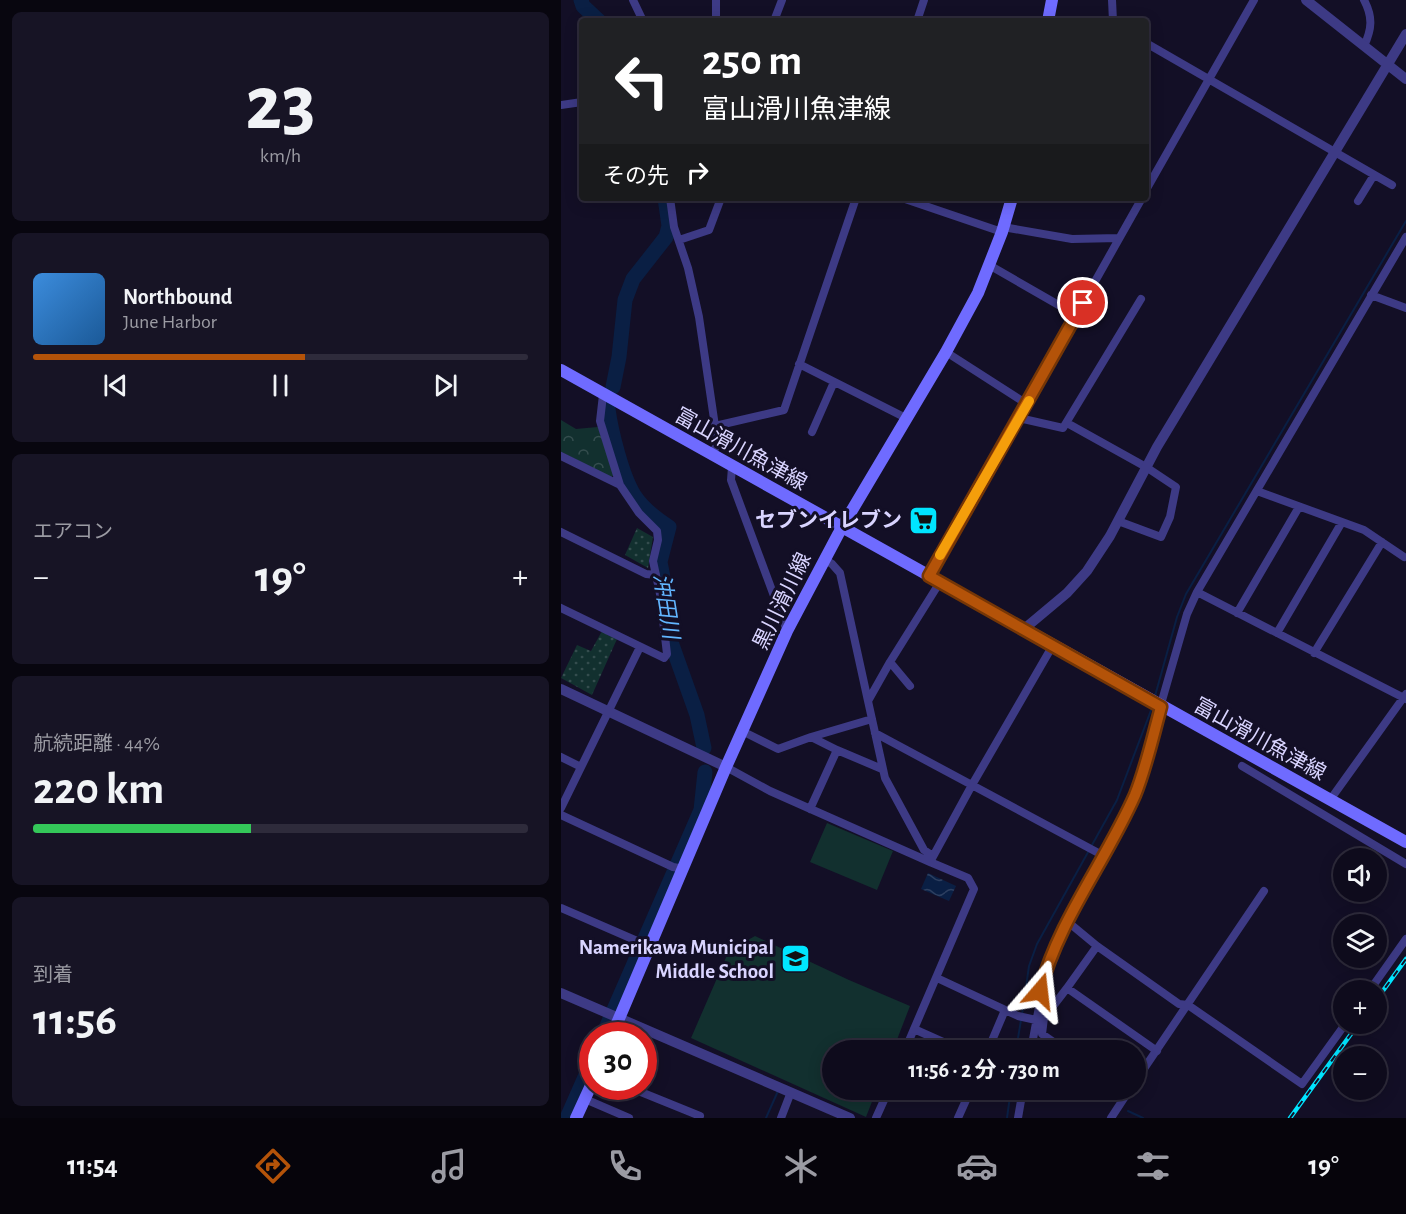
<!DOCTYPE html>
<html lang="ja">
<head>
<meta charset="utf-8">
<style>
  :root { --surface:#0e0b1c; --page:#171425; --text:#f1f3f6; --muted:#9b9ba3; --line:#2e2b3b; --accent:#b45309 }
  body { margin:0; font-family:"Alegreya Sans","Noto Sans JP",sans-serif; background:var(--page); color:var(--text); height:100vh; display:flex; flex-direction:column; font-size:22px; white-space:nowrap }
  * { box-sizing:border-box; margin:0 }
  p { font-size:20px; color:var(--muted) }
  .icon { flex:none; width:33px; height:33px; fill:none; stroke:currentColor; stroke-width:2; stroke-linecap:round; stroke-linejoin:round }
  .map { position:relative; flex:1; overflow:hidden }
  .details { display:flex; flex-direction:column; gap:12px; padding:12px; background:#08060f; width:561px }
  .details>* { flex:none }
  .hud { position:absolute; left:18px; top:18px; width:570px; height:183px; border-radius:6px; box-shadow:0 3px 15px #0003,0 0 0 2px var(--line); background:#202124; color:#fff; overflow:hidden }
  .controls { position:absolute; left:772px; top:848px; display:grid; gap:12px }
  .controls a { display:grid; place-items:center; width:54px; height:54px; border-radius:50%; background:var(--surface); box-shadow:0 3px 15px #0003,0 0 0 2px var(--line); font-size:30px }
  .speed { position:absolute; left:18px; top:1022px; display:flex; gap:12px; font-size:30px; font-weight:700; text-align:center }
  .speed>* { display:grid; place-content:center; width:78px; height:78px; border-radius:50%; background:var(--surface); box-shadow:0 3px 15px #0003,0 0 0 2px var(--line); line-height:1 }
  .speed .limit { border:9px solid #d22; background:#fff; color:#111 }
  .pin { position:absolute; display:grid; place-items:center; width:51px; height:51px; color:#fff; margin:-26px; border:3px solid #fff; border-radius:50%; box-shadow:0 2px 6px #0007 }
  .me { position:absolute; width:66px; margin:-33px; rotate:17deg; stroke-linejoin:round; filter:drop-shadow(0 0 4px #0008) }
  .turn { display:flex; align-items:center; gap:21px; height:126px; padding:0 24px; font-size:27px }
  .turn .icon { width:78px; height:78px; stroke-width:2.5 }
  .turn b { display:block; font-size:42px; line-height:51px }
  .then { display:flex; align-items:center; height:57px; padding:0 24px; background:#0003; gap:12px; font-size:22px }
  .big { font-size:45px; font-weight:700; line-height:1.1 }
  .details .widget { flex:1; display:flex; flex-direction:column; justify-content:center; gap:9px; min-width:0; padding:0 21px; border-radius:9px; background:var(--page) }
  .details .dial { align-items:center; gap:0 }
  .dial b { font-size:78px; line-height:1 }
  .song { display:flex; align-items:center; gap:18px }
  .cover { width:72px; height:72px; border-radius:9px; background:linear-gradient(135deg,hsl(210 70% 55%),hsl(210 70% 35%)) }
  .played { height:6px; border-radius:3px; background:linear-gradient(90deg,var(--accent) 55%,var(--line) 55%) }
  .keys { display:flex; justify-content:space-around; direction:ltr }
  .heat { display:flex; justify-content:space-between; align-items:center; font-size:33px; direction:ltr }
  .charge { height:9px; border-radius:4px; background:linear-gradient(90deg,#34c759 44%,var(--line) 0) }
  .trip { position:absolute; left:261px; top:1040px; width:324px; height:60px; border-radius:30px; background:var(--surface); box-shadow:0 3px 15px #0003,0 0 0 2px var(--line); font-weight:700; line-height:60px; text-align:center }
  .tab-bar { display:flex; height:96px; justify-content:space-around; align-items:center; background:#06040b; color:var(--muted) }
  .tab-bar .icon { width:42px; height:42px }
  .tab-bar .current { color:var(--accent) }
  .tab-bar b { font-size:27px; color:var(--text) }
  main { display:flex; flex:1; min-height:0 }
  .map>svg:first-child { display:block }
</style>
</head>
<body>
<main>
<section class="details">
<div class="widget dial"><b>23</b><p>km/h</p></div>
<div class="widget">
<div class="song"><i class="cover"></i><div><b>Northbound</b><p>June Harbor</p></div></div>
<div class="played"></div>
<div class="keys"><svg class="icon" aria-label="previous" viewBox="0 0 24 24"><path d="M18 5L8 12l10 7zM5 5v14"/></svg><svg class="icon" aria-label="pause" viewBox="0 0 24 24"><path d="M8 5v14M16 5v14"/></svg><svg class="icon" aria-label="next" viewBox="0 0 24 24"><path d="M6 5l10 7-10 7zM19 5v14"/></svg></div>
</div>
<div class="widget"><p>エアコン</p>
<div class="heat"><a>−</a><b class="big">19°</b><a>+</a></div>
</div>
<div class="widget"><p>航続距離 · 44%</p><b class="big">220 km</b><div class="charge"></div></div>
<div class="widget"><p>到着</p><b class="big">11:56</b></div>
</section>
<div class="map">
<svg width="845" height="1118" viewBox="0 0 845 1118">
  <defs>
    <pattern id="grass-dots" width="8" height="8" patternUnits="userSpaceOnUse" patternTransform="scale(1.5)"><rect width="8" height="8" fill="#12302f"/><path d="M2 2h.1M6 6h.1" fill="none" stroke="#344d4e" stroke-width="1.8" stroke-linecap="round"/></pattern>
    <pattern id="park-crowns" width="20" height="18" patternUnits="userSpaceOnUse" patternTransform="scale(1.5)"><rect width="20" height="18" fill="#12302f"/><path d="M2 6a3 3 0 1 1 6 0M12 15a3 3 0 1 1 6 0" fill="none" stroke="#344d4e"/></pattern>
    <pattern id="water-waves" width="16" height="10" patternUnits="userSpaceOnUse" patternTransform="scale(1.5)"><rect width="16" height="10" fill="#0a1f44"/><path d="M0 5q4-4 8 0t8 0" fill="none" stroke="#2d3f60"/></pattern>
  </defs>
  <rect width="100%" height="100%" fill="#130f26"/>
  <path fill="url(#grass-dots)" d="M76 528 92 537 87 568 64 555Z
    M41 631 56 639 31 695 0 678 16 645 30 651Z"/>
  <path fill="url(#park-crowns)" d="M0 420 15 429 37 427 53 475 50 477 0 452Z"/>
  <path fill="#12302f" d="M266 823 332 851 316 890 249 862Z
    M194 936 288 980 349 1006 332 1050H272V1089H316L305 1117 130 1038 170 946 178 945Z"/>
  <path fill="url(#water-waves)" d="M367 873 395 886 388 901 360 889Z"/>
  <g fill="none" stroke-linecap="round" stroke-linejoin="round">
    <path stroke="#0a1f44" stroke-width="2" d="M594 696 616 617 625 594 845 221
      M461 1015 468 966 476 944 556 800 592 705
      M455 1050 460 1020
      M567 1111 582 1118
      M205 1118 217 1091
      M446 1118 450 1089"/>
    <path stroke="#0a1f44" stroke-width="15" d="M20 0 22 6 38 21
      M52 387 58 357 64 300 72 279 105 237 108 226 104 198
      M47 409C50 431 61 476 73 495 82 509 94 518 108 527L99 562 107 603 110 642 136 715 143 748
      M42 1035 140 810 144 772
      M6 1118 32 1059"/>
    <path stroke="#3d3a85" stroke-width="8" d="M72 0 82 21
      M551 0 552 21
      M155 21V0
      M213 21 221 0
      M356 21 363 0
      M585 43 831 185
      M803 46C811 29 812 17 803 0
      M0 105 21 102
      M585 190 693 0
      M109 198 113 227 127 268 138 317 154 426 155 446 151 456
      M341 198 441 232
      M797 201 813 175
      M442 227 511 239 558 238
      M118 240 148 230 160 198
      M428 265 515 315
      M810 295 845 308
      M385 352 466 404
      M238 364 345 418
      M458 418 502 428 580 299
      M506 423 585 467 615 487 609 517 600 537 557 521
      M154 426 223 410 295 198
      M251 432 273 382
      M0 456 59 485
      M171 467 170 480 226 631
      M696 491 803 530 843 557
      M0 532 85 574 95 575
      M263 559 271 564 279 573 307 701
      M368 576 581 198
      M636 592 845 699
      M0 608 103 658 106 654 99 594 92 561 97 540 96 531 78 513 59 485 39 421 42 395
      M676 613 738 507
      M716 633 781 522
      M753 653 821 542
      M329 662 379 582
      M349 686 329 662 307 701 324 778 363 850 372 856
      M181 731 217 749 250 737 276 750 249 809
      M314 733 543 856
      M250 737 311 719
      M276 750 321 769
      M0 757 20 767
      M681 766 845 864
      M165 767 209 791 369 862
      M769 800 845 694
      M0 808 79 647
      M0 815 112 867 123 869
      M0 908 90 947
      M507 922 536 946 618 1004 627 1005 741 1084 785 1023
      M376 978 457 1016 475 1020
      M506 988 536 946
      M809 990 845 939
      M353 1029 400 1050
      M344 1050 413 889 407 878 369 862 411 785 492 645
      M427 1050 444 1010
      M470 1050 485 969 574 794 626 614 636 592 845 237
      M504 1050 481 1034 483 1018 506 988 596 1051
      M574 1082 703 891
      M65 1086 139 1116 138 1118
      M24 1099 68 1118
      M220 1118 230 1092
      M315 1118 328 1089
      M397 1118 410 1089
      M457 1118 462 1089
      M550 1118 569 1089"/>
    <path stroke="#3d3a85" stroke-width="10" d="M745 0 845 79
      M463 629 506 593 526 571 549 536 596 447 845 34
      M0 689 165 767
      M0 993 289 1118"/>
    <path stroke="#6f6bff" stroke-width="12" d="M487 21 491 0
      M0 370 845 842
      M51 1035 165 767 226 631 281 527 385 352 417 293 441 232 451 198
      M15 1118 32 1081"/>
    <defs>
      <path id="rail" d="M816 999 845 959
        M729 1118 798 1023"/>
    </defs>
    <use href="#rail" stroke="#00e5ff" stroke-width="4.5"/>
    <use href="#rail" stroke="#130f26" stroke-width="2" stroke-dasharray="7" stroke-linecap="butt"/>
  </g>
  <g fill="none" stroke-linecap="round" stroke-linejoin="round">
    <defs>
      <path id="route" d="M479 991C497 921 545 861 574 795 585 768 592 736 600 707L368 576 522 303"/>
    </defs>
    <use href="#route" stroke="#753606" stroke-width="15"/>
    <use href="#route" stroke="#b45309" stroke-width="10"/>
    <path stroke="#f59e0b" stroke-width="10" d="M379 555 468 401"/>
  </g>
  <defs>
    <symbol id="supermarket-square" viewBox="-11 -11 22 22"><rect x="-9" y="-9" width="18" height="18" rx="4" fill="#00e5ff" stroke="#130f26"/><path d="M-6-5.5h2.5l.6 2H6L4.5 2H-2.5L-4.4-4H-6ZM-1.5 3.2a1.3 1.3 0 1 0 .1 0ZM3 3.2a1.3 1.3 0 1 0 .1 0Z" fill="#111"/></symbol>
    <symbol id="school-square" viewBox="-11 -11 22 22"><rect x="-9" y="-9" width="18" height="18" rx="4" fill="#00e5ff" stroke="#130f26"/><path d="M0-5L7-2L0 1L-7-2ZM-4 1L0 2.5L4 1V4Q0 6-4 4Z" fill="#111"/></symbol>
  </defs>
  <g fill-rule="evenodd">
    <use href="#supermarket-square" x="346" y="504" width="33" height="33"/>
    <use href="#school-square" x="218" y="942" width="33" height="33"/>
  </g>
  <g text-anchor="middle" stroke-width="6" stroke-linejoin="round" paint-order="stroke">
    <g font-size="21" fill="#d9d4ff" stroke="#130f26">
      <text transform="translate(180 449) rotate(29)" y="7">富山滑川魚津線</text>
      <text transform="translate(221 601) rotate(-64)" y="7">黒川滑川線</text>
      <text transform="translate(699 739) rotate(29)" y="7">富山滑川魚津線</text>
    </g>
    <g font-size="21" font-weight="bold" fill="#d9d4ff" stroke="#130f26" text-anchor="end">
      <text x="341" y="527">セブンイレブン</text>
      <text x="213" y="954">Namerikawa Municipal<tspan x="213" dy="24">Middle School</tspan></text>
    </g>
    <g font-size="22" font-style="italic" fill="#62b6ff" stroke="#130f26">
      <text transform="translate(106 606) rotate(81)" y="8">沖田川</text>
    </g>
  </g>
</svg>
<div class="controls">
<a><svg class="icon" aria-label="sound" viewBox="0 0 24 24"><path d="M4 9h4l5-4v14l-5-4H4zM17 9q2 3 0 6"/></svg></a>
<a><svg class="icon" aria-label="layers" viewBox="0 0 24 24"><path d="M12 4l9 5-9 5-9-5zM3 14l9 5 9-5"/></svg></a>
<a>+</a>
<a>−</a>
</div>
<div class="speed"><div class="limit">30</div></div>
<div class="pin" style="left:522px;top:303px;background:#d93025"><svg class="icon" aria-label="arrive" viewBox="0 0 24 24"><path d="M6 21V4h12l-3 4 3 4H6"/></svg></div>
<svg class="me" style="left:479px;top:991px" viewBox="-20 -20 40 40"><path d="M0-17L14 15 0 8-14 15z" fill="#b45309" stroke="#fff" stroke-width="4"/></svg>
<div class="trip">11:56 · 2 分 · 730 m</div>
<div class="hud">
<div class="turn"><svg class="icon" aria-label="left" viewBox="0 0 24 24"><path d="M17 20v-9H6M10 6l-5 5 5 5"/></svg><div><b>250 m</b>富山滑川魚津線</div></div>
<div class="then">その先<svg class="icon" aria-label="right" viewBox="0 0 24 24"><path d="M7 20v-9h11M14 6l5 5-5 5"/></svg></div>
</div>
</div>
</main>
<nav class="tab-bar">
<b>11:54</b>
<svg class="icon current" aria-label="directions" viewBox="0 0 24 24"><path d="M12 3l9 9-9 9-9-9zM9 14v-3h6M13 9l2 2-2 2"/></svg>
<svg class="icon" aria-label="music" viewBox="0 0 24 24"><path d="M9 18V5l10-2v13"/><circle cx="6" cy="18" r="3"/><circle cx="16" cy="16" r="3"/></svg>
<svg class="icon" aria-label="phone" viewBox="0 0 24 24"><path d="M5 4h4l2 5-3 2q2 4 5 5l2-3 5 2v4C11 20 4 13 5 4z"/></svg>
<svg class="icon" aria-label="climate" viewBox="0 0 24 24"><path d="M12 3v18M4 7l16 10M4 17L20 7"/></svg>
<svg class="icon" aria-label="car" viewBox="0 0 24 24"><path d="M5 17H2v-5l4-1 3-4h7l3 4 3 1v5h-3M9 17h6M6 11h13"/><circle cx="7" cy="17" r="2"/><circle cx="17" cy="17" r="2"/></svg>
<svg class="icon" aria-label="filters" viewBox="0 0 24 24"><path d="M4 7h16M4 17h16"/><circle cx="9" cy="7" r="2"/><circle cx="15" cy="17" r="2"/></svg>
<b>19°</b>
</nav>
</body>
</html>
